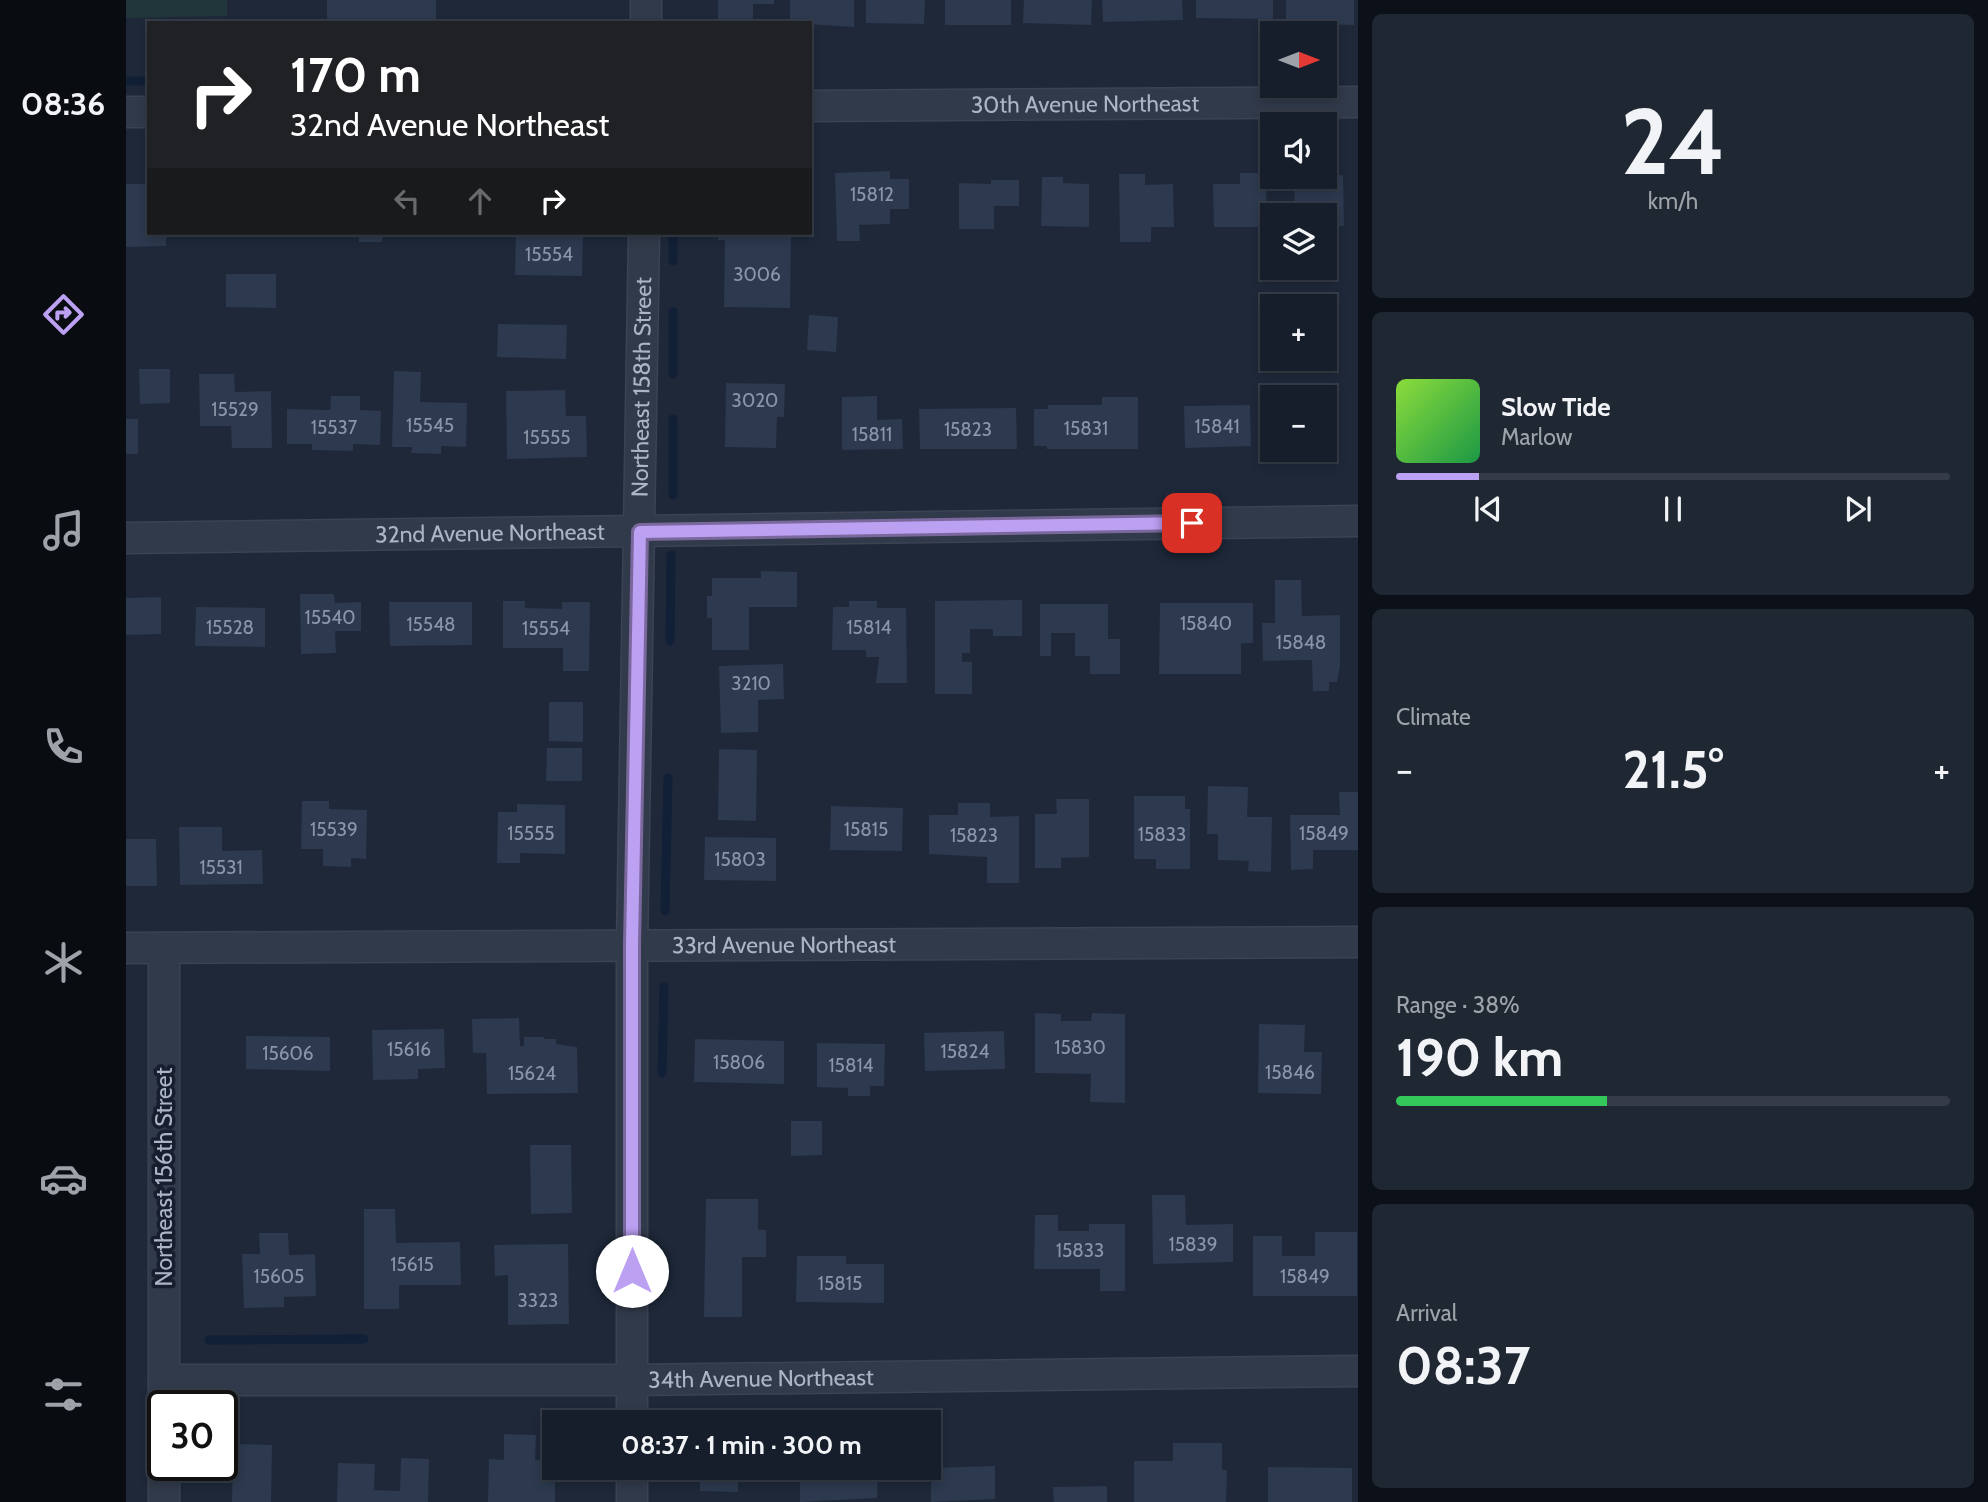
<!DOCTYPE html>
<html lang="en">
<head>
<meta charset="utf-8">
<style>
  :root { --surface:#161e2b; --page:#1f2733; --text:#f1f3f6; --muted:#9ea2a9; --line:#353c47; --accent:#bca0f2 }
  body { margin:0; font-family:Cabin,sans-serif; background:var(--page); color:var(--text); height:100vh; display:flex; flex-direction:column; font-size:26px; white-space:nowrap }
  * { box-sizing:border-box; margin:0 }
  p { font-size:23px; color:var(--muted) }
  .icon { flex:none; width:38px; height:38px; fill:none; stroke:currentColor; stroke-width:2; stroke-linecap:round; stroke-linejoin:round }
  .map { position:relative; flex:1; overflow:hidden }
  .details { display:flex; flex-direction:column; gap:14px; padding:14px; background:#0c1018; width:630px }
  .details>* { flex:none }
  .hud { position:absolute; left:21px; top:21px; width:665px; height:214px; border-radius:0px; box-shadow:0 4px 10px #0003,0 0 0 2px var(--line); background:#202124; color:#fff; overflow:hidden }
  .needle { width:46px; rotate:90deg }
  .controls { position:absolute; left:1134px; top:21px; display:grid; gap:14px }
  .controls a { display:grid; place-items:center; width:77px; height:77px; border-radius:0px; background:var(--surface); box-shadow:0 4px 10px #0003,0 0 0 2px var(--line); font-size:35px }
  .speed { position:absolute; left:21px; top:1390px; display:flex; gap:14px; font-size:35px; font-weight:700; text-align:center }
  .speed>* { display:grid; place-content:center; width:91px; height:91px; border-radius:50%; background:var(--surface); box-shadow:0 4px 10px #0003,0 0 0 2px var(--line); line-height:1 }
  .speed .limit { border:4px solid #111; border-radius:10px; background:#fff; color:#111 }
  .pin { position:absolute; display:grid; place-items:center; width:60px; height:60px; color:#fff; margin:-30px; border-radius:14px; box-shadow:0 4px 10px #0006 }
  .me { position:absolute; width:77px; margin:-38px; rotate:0deg; stroke-linejoin:round; filter:drop-shadow(0 0 5px #0008) }
  .turn { display:flex; align-items:center; gap:24px; height:147px; padding:0 28px; font-size:32px }
  .turn .icon { width:91px; height:91px; stroke-width:2.5 }
  .turn b { display:block; font-size:49px; line-height:60px }
  .lanes { display:flex; align-items:center; height:66px; padding:0 28px; background:#0003; justify-content:center; gap:35px; direction:ltr }
  .lanes .off { opacity:.35 }
  .big { font-size:52px; font-weight:700; line-height:1.1 }
  .details .tile { flex:1; display:flex; flex-direction:column; justify-content:center; gap:10px; min-width:0; padding:0 24px; border-radius:10px; background:var(--page) }
  .details .dial { align-items:center; gap:0 }
  .dial b { font-size:91px; line-height:1 }
  .song { display:flex; align-items:center; gap:21px }
  .cover { width:84px; height:84px; border-radius:10px; background:linear-gradient(135deg,hsl(90 70% 55%),hsl(140 70% 35%)) }
  .played { height:7px; border-radius:4px; background:linear-gradient(90deg,var(--accent) 15%,var(--line) 15%) }
  .keys { display:flex; justify-content:space-around; direction:ltr }
  .heat { display:flex; justify-content:space-between; align-items:center; font-size:38px; direction:ltr }
  .charge { height:10px; border-radius:5px; background:linear-gradient(90deg,#34c759 38%,var(--line) 0) }
  .trip { position:absolute; left:416px; top:1410px; width:399px; height:70px; border-radius:0px; background:var(--surface); box-shadow:0 4px 10px #0003,0 0 0 2px var(--line); font-weight:700; line-height:70px; text-align:center }
  main { display:flex; flex:1; min-height:0 }
  .tab-bar { display:flex; flex-direction:column; width:126px; justify-content:space-around; align-items:center; background:#090c11; color:var(--muted) }
  .tab-bar .icon { width:49px; height:49px }
  .tab-bar .selected { color:var(--accent) }
  .tab-bar b { font-size:32px; color:var(--text) }
  .map>svg:first-child { display:block }
</style>
</head>
<body>
<main>
<nav class="tab-bar">
<b>08:36</b>
<svg class="icon selected" aria-label="directions" viewBox="0 0 24 24"><path d="M12 3l9 9-9 9-9-9zM9 14v-3h6M13 9l2 2-2 2"/></svg>
<svg class="icon" aria-label="music" viewBox="0 0 24 24"><path d="M9 18V5l10-2v13"/><circle cx="6" cy="18" r="3"/><circle cx="16" cy="16" r="3"/></svg>
<svg class="icon" aria-label="phone" viewBox="0 0 24 24"><path d="M5 4h4l2 5-3 2q2 4 5 5l2-3 5 2v4C11 20 4 13 5 4z"/></svg>
<svg class="icon" aria-label="climate" viewBox="0 0 24 24"><path d="M12 3v18M4 7l16 10M4 17L20 7"/></svg>
<svg class="icon" aria-label="car" viewBox="0 0 24 24"><path d="M5 17H2v-5l4-1 3-4h7l3 4 3 1v5h-3M9 17h6M6 11h13"/><circle cx="7" cy="17" r="2"/><circle cx="17" cy="17" r="2"/></svg>
<svg class="icon" aria-label="filters" viewBox="0 0 24 24"><path d="M4 7h16M4 17h16"/><circle cx="9" cy="7" r="2"/><circle cx="15" cy="17" r="2"/></svg>
</nav>
<div class="map">
<svg width="1232" height="1502" viewBox="0 0 1232 1502">
  <rect width="100%" height="100%" fill="#1e2839"/>
  <path fill="#20363a" d="M0 0H101V16L0 18Z"/>
  <g fill="none" stroke-linecap="round" stroke-linejoin="round">
    <path stroke="#111f37" stroke-width="9" d="M0 81H23
      M547 261V233
      M547 312V374
      M547 419V495
      M544 641 545 555
      M539 911 542 778
      M536 1073 538 987
      M83 1340 238 1339"/>
  </g>
  <path fill="#2c394e" d="M201 0H310V23H201Z
    M592 0H648V4H627V23H592Z
    M664 0H728V27L664 23Z
    M740 0H799L798 24 740 23Z
    M819 0H885V25H819Z
    M898 0H966L965 25 897 23Z
    M976 0H1056L1057 20 977 22Z
    M1070 0H1147V19L1070 18Z
    M1160 0H1228V25L1160 23Z
    M764 171V179H783V209H764V224L733 225 734 241H711L709 173Z
    M1114 173H1140L1141 227H1088L1087 184H1114Z
    M993 174H1019V185L1047 184 1048 227H1025V242H994Z
    M1217 175 1218 226H1199V215H1169L1168 183H1192V177Z
    M916 177H937V183L963 184V227L915 226Z
    M865 180H893V206H868V229H833V183L865 184Z
    M0 184H23V233H40V246L0 247Z
    M233 233H256V242H233Z
    M390 233H457L456 276 389 275Z
    M592 233 665 236 664 308 598 307 599 240H592Z
    M100 274H150V308L100 307Z
    M683 315 712 317 710 352 681 350Z
    M372 324 441 325 440 359 371 357Z
    M13 369H44V403L14 404Z
    M268 371 295 372 294 402 341 403 340 447 315 446V454L285 453 286 447H266Z
    M73 374H108L109 392 145 391 146 448H106L105 426H74Z
    M600 383 659 384 658 417H651L650 448 599 447Z
    M439 390 440 416H460L461 457 381 459 380 391Z
    M205 396H234V410L255 411 254 445 227 444V451L186 450V444H161V409L204 410Z
    M751 396V420L776 419 777 449 716 450V397Z
    M976 397H1012V449H921V446H908V409H922V405H976Z
    M1124 405 1125 446 1059 448 1058 406Z
    M890 408 891 449H794L793 409Z
    M0 419H12V454H0Z
    M635 571 671 572V607H623V650H586V618H581V596H586V578H635Z
    M1149 580H1175L1176 616 1214 615V666L1211 682H1203V691H1187L1186 660 1137 661 1136 623H1149Z
    M174 594H208L209 603 235 602V631H209L210 653 175 654Z
    M35 597V634L0 635V598Z
    M896 600V636H867V629H844V653H836V662H846V694H809V601Z
    M377 601H399V608L436 609V602H464L463 671H437V648H377Z
    M723 601H751V608H780L781 683H750L753 657H740V650H706L707 607H723Z
    M263 602H346V645L264 646Z
    M1034 603H1127V643H1115V674H1033Z
    M914 604H982V639H994V674H964V656H949V633H925V656H914Z
    M70 607 139 608V647L69 646Z
    M657 664 658 699 632 700V732L595 733 593 666Z
    M423 702H457V742L423 741Z
    M421 748H456V781H420Z
    M593 749 631 750 630 821 592 820Z
    M1082 786 1122 787 1121 817H1146L1145 872 1122 871 1123 861 1092 860V834H1081Z
    M1213 792H1232V850H1187V869L1165 870 1164 815H1214Z
    M1008 796H1059V809H1064V869H1030V859H1008Z
    M930 799H963V857L935 858V868H909V814H931Z
    M176 801H203V809L241 810 240 859 225 858V867L197 866V849H175Z
    M832 803H864V817L893 816V883H861V857L803 854V815H832Z
    M391 804 439 805V854L394 853V863H371L372 812H391Z
    M705 806 777 808 776 851 704 850Z
    M53 827H96V851L136 850 137 884 54 885Z
    M579 837 650 838V881L578 880Z
    M0 839H30L31 886H0Z
    M909 1013 935 1014V1021H965L966 1013 999 1014V1103L964 1102 965 1074 909 1073Z
    M393 1018 394 1046H398V1037H418V1039H430V1044L451 1047 452 1093 361 1094 360 1053H347L346 1019Z
    M1133 1024 1179 1025 1178 1052H1196L1195 1094 1132 1093Z
    M318 1029 319 1068 292 1069V1079L247 1080 246 1030Z
    M878 1031 879 1069 799 1071 798 1033Z
    M120 1036 204 1037V1071L120 1069Z
    M569 1039 658 1041V1084L568 1082Z
    M691 1043 759 1044 758 1086H744V1096H722V1088L691 1087Z
    M665 1121H696V1155L665 1156Z
    M404 1145H445L446 1213 405 1214Z
    M1026 1195H1059L1060 1225 1107 1224V1262L1027 1264Z
    M580 1199H632V1230H640V1257H616V1317H578Z
    M238 1209H269L270 1243 334 1242 335 1285H273V1309H238Z
    M909 1215H932V1231H963V1224H999V1291H974V1269H908Z
    M1189 1232H1231V1296H1127V1236H1156V1256H1189Z
    M133 1233H162L163 1255 189 1254 190 1296 158 1297V1307L118 1308 116 1254H134Z
    M442 1244 443 1324 382 1325V1275L369 1276 368 1245Z
    M671 1256H720V1264H758V1303L670 1302Z
    M378 1434 410 1435 409 1460 429 1461V1502H362L363 1459 378 1460Z
    M1047 1443H1096V1470H1101L1100 1502H1008V1461H1047Z
    M107 1444 146 1445 145 1502H106Z
    M275 1458 303 1459 302 1502H211L212 1463 249 1464 248 1490 274 1491Z
    M869 1466V1499L805 1502V1468Z
    M1142 1467 1226 1468V1502H1142Z
    M574 1468H612V1492L574 1491Z
    M674 1468H752L751 1498 674 1502Z
    M981 1486V1502H928L927 1487Z"/>
  <g fill="none" stroke-linecap="round" stroke-linejoin="round">
    <defs>
      <g id="street">
        <path d="M520 23V0"/>
        <path id="s1" d="M684 106 1232 102"/>
        <path d="M0 112H23"/>
        <path id="s2" d="M0 538 1232 521"/>
        <path id="s3" d="M0 948 1232 942"/>
        <path d="M38 948V1405"/>
        <path id="s4" d="M38 1380H506L1232 1371"/>
        <path id="s5" d="M506 1423V944L518 233"/>
        <path d="M38 1465V1502"/>
        <path d="M506 1468V1502"/>
      </g>
    </defs>
    <use href="#street" stroke="#3b4353" stroke-width="33"/>
    <use href="#street" stroke="#313a4a" stroke-width="30"/>
  </g>
  <g fill="none" stroke-linecap="round" stroke-linejoin="round">
    <defs>
      <path id="route" d="M506 1271V944L514 532 1066 523"/>
    </defs>
    <use href="#route" stroke="#7a689d" stroke-width="18"/>
    <use href="#route" stroke="#bca0f2" stroke-width="12"/>
  </g>
  <g text-anchor="middle" stroke-width="7" stroke-linejoin="round" paint-order="stroke">
    <g font-size="19" fill="#8a95a8">
      <text x="746" y="201">15812</text>
      <text x="423" y="261">15554</text>
      <text x="631" y="281">3006</text>
      <text x="629" y="407">3020</text>
      <text x="109" y="416">15529</text>
      <text x="304" y="432">15545</text>
      <text x="1091" y="433">15841</text>
      <text x="208" y="434">15537</text>
      <text x="960" y="435">15831</text>
      <text x="842" y="436">15823</text>
      <text x="746" y="441">15811</text>
      <text x="421" y="444">15555</text>
      <text x="204" y="624">15540</text>
      <text x="1080" y="630">15840</text>
      <text x="305" y="631">15548</text>
      <text x="104" y="634">15528</text>
      <text x="743" y="634">15814</text>
      <text x="420" y="635">15554</text>
      <text x="1175" y="649">15848</text>
      <text x="625" y="690">3210</text>
      <text x="208" y="836">15539</text>
      <text x="740" y="836">15815</text>
      <text x="405" y="840">15555</text>
      <text x="1198" y="840">15849</text>
      <text x="1036" y="841">15833</text>
      <text x="848" y="842">15823</text>
      <text x="614" y="866">15803</text>
      <text x="95" y="874">15531</text>
      <text x="954" y="1054">15830</text>
      <text x="283" y="1056">15616</text>
      <text x="839" y="1058">15824</text>
      <text x="162" y="1060">15606</text>
      <text x="613" y="1069">15806</text>
      <text x="725" y="1072">15814</text>
      <text x="1164" y="1079">15846</text>
      <text x="406" y="1080">15624</text>
      <text x="1067" y="1251">15839</text>
      <text x="954" y="1257">15833</text>
      <text x="286" y="1271">15615</text>
      <text x="153" y="1283">15605</text>
      <text x="1179" y="1283">15849</text>
      <text x="714" y="1290">15815</text>
      <text x="412" y="1307">3323</text>
    </g>
    <g font-size="23" fill="#abb5c7" stroke="#171f2e">
      <text dy="8" stroke="none"><textPath href="#s1" startOffset="275">30th Avenue Northeast</textPath></text>
      <text dy="8" stroke="none"><textPath href="#s5" startOffset="1036">Northeast 158th Street</textPath></text>
      <text dy="8" stroke="none"><textPath href="#s2" startOffset="364">32nd Avenue Northeast</textPath></text>
      <text dy="8" stroke="none"><textPath href="#s3" startOffset="658">33rd Avenue Northeast</textPath></text>
      <text transform="translate(38 1177) rotate(-90)" y="8">Northeast 156th Street</text>
      <text dy="8" stroke="none"><textPath href="#s4" startOffset="597">34th Avenue Northeast</textPath></text>
    </g>
  </g>
</svg>
<div class="controls">
<a><svg class="needle" viewBox="-14 -14 28 28"><path d="M0-13l5 13h-10z" fill="#e53935"/><path d="M0 13l5-13h-10z" fill="#9ea2a9"/></svg></a>
<a><svg class="icon" aria-label="sound" viewBox="0 0 24 24"><path d="M4 9h4l5-4v14l-5-4H4zM17 9q2 3 0 6"/></svg></a>
<a><svg class="icon" aria-label="layers" viewBox="0 0 24 24"><path d="M12 4l9 5-9 5-9-5zM3 14l9 5 9-5"/></svg></a>
<a>+</a>
<a>−</a>
</div>
<div class="speed"><div class="limit">30</div></div>
<div class="pin" style="left:1066px;top:523px;background:#d93025"><svg class="icon" aria-label="arrive" viewBox="0 0 24 24"><path d="M6 21V4h12l-3 4 3 4H6"/></svg></div>
<svg class="me" style="left:506px;top:1271px" viewBox="-20 -20 40 40"><circle r="19" fill="#fff"/><path d="M0-13L10 11 0 6-10 11z" fill="#bca0f2"/></svg>
<div class="trip">08:37 · 1 min · 300 m</div>
<div class="hud">
<div class="turn"><svg class="icon" aria-label="right" viewBox="0 0 24 24"><path d="M7 20v-9h11M14 6l5 5-5 5"/></svg><div><b>170 m</b>32nd Avenue Northeast</div></div>
<div class="lanes"><svg class="icon off" aria-label="left" viewBox="0 0 24 24"><path d="M17 20v-9H6M10 6l-5 5 5 5"/></svg><svg class="icon off" aria-label="ahead" viewBox="0 0 24 24"><path d="M12 20V5M6 11l6-6 6 6"/></svg><svg class="icon" aria-label="right" viewBox="0 0 24 24"><path d="M7 20v-9h11M14 6l5 5-5 5"/></svg></div>
</div>
</div>
<section class="details">
<div class="tile dial"><b>24</b><p>km/h</p></div>
<div class="tile">
<div class="song"><i class="cover"></i><div><b>Slow Tide</b><p>Marlow</p></div></div>
<div class="played"></div>
<div class="keys"><svg class="icon" aria-label="previous" viewBox="0 0 24 24"><path d="M18 5L8 12l10 7zM5 5v14"/></svg><svg class="icon" aria-label="pause" viewBox="0 0 24 24"><path d="M8 5v14M16 5v14"/></svg><svg class="icon" aria-label="next" viewBox="0 0 24 24"><path d="M6 5l10 7-10 7zM19 5v14"/></svg></div>
</div>
<div class="tile"><p>Climate</p>
<div class="heat"><a>−</a><b class="big">21.5°</b><a>+</a></div>
</div>
<div class="tile"><p>Range · 38%</p><b class="big">190 km</b><div class="charge"></div></div>
<div class="tile"><p>Arrival</p><b class="big">08:37</b></div>
</section>
</main>
</body>
</html>
